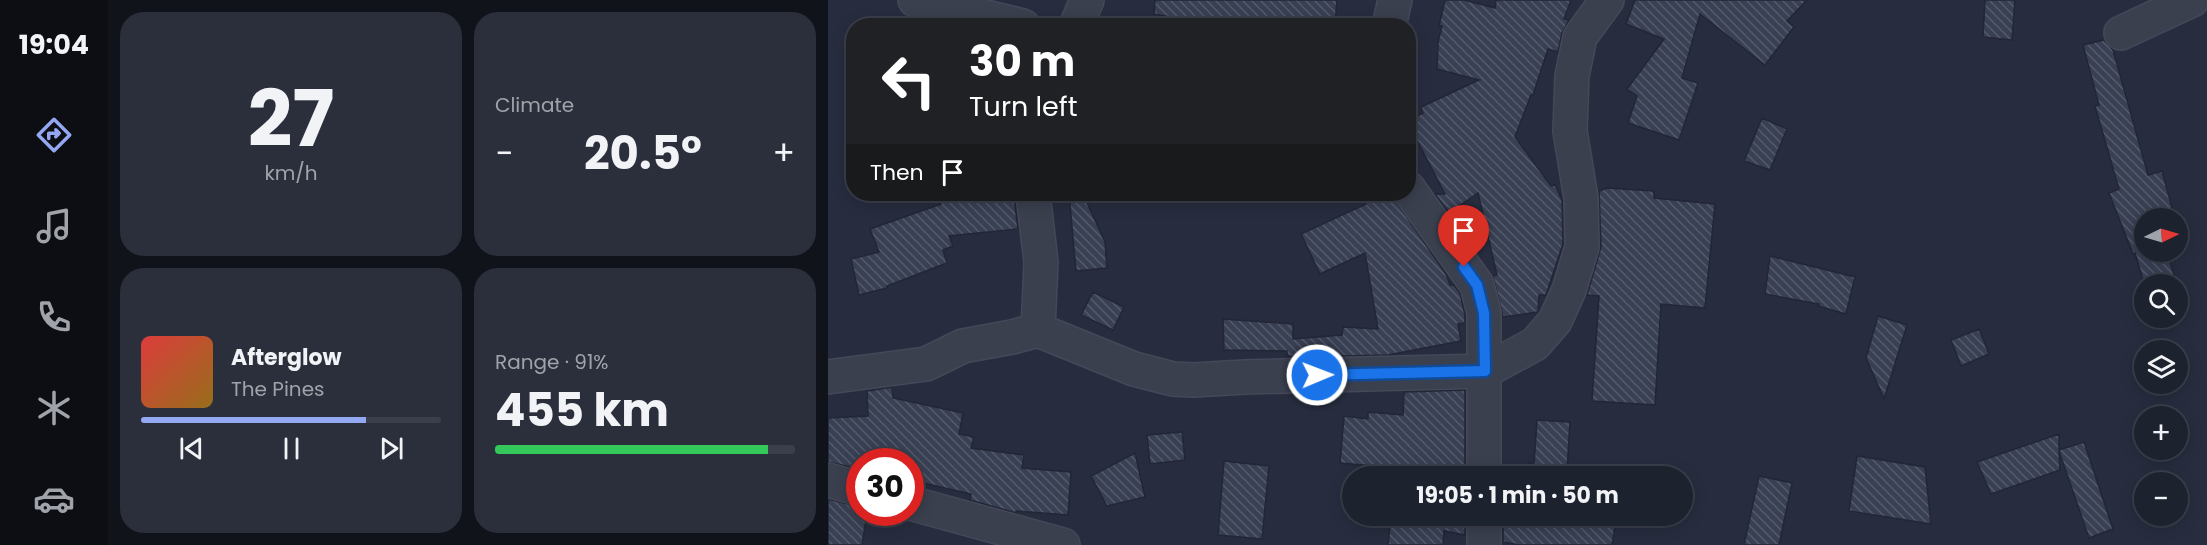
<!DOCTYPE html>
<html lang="en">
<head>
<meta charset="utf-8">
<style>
  :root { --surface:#1d222f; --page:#2a2f3b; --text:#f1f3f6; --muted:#a0a4aa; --line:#3b3f4b; --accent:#94a7f1 }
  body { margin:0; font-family:Poppins,sans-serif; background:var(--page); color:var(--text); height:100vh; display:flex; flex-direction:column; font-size:22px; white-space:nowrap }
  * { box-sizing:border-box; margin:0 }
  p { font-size:20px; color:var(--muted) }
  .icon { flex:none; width:33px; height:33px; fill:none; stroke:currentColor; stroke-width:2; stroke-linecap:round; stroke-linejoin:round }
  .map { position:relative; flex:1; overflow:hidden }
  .drawer { display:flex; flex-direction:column; gap:12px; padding:12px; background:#10131a; width:720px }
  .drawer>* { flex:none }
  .banner { position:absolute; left:18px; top:18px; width:570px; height:183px; border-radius:24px; box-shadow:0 3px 15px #0003,0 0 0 2px var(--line); background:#202124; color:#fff; overflow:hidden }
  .needle { width:39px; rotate:85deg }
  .fabs { position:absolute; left:1306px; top:208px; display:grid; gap:12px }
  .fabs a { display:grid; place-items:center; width:54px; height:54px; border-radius:50%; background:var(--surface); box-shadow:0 3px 15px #0003,0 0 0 2px var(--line); font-size:30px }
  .speed { position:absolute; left:18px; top:448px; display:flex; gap:12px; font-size:30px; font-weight:700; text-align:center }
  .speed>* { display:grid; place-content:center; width:78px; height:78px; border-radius:50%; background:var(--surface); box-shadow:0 3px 15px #0003,0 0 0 2px var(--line); line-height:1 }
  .speed .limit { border:9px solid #d22; background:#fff; color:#111 }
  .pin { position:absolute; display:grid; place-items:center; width:51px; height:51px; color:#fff; margin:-62px -26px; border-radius:50% 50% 50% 0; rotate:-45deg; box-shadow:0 0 6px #0007 }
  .pin .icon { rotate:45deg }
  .me { position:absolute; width:66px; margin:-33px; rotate:89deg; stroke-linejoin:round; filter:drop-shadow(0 0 4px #0008) }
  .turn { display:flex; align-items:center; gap:21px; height:126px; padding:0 24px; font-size:27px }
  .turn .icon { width:78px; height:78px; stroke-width:2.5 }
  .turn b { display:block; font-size:42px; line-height:51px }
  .then { display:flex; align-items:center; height:57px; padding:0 24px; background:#0003; gap:12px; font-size:22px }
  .big { font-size:45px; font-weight:700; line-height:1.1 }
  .drawer .widget { flex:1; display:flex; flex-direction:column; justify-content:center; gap:9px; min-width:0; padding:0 21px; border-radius:24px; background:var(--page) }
  .drawer .dial { align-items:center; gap:0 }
  .dial b { font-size:78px; line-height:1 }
  .song { display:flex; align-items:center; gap:18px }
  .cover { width:72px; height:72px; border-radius:9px; background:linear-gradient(135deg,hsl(0 70% 55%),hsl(40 70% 35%)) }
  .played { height:6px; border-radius:3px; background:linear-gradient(90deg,var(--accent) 75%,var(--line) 75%) }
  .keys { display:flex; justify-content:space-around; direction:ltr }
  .heat { display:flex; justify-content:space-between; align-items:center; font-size:33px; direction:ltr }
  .charge { height:9px; border-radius:4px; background:linear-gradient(90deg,#34c759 91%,var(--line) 0) }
  .drawer .tiles { flex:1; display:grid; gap:12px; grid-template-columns:repeat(2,1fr) }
  .trip { position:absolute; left:514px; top:466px; width:351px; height:60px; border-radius:30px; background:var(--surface); box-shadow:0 3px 15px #0003,0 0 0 2px var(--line); font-weight:700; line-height:60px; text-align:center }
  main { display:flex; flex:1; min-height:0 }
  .dock { display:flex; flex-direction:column; width:108px; justify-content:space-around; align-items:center; background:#0c0e13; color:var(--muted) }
  .dock .icon { width:42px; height:42px }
  .dock .current { color:var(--accent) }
  .dock b { font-size:27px; color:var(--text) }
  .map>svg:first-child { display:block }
</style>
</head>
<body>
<main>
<nav class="dock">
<b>19:04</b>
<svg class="icon current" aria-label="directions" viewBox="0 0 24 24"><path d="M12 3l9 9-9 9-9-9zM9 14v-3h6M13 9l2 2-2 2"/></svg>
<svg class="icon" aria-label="music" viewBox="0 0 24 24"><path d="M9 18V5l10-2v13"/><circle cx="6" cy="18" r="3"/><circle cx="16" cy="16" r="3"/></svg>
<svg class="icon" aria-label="phone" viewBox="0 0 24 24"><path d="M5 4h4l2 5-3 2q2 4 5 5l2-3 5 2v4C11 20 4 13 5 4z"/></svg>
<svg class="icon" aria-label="climate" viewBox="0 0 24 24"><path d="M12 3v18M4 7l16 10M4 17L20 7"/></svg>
<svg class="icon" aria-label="car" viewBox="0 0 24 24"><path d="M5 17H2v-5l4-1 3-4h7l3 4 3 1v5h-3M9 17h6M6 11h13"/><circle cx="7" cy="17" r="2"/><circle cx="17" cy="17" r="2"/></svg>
</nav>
<section class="drawer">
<div class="tiles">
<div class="widget dial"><b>27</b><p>km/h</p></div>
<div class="widget"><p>Climate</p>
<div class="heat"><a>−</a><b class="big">20.5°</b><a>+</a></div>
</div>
<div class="widget">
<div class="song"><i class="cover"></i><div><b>Afterglow</b><p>The Pines</p></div></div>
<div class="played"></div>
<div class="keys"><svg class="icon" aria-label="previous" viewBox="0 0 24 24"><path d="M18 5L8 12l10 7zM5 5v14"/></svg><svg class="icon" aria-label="pause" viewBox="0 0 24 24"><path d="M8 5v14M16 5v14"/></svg><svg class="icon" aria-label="next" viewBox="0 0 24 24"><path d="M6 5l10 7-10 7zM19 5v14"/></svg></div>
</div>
<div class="widget"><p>Range · 91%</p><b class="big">455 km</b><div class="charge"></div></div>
</div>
</section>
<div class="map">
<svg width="1379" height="545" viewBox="0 0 1379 545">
  <defs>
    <pattern id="building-back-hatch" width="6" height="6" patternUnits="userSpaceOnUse" patternTransform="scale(1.5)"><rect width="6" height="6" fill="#394054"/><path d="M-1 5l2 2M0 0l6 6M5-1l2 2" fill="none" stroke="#535a6b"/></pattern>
  </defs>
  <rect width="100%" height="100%" fill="#272d3f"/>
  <path fill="url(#building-back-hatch)" stroke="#222636" stroke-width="1.5" d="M327 0H509L507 26H390L326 14Z
    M617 0H636L667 8 668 0H743L736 19 741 20 734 33 730 52 720 49 705 95H703L687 137 723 186 727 185 734 200 735 244 718 295H711L710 312 675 317 665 276 669 275 650 193 621 213 607 194H617L580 123V120L595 113 593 107 651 80 609 69 610 42 614 26H611Z
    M807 0H979L959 21 966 27 937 65 872 14 854 78 870 83 851 140 800 123 809 96 799 89 836 39 798 24Z
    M1157 0H1187L1184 40 1155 37Z
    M1276 40 1285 50 1320 175 1334 171 1346 215 1332 219H1317V252H1339L1349 285H1317V287L1307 253 1305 254 1281 193 1291 189 1267 106 1271 105 1255 45Z
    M934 118 959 129 942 170 916 161Z
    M779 188 826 191V198L887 204 877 308 833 304 827 405 764 401 771 296 759 295 773 247 771 191Z
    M109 194H149L152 201 186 197 190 229 121 236 125 246 115 250 119 263 59 286V288L31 295 23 259 51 252 42 229 113 204Z
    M241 194H255L277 242 279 268 248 271Z
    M533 194H563L618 274 622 285H626L632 293 637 315V323L630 324 633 341 560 355 473 357 459 356V351L396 350 395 319 465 324V339L514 335 515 327 550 329 537 253 492 274 473 234 538 204Z
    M942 256 1027 277 1018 314 990 306 991 304 937 294Z
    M265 292 296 307 285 330 253 315Z
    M1050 316 1079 325 1056 399 1038 358Z
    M1151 329 1161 354 1133 366 1123 340Z
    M64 387 65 398 135 413 131 434 146 437 143 448 196 455 194 468 243 472 240 515 188 511V513L142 500 143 494 82 480V462H32V469L0 462V418L40 416 39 391Z
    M637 390V477H567L568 468 512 463 516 416 540 419V412L575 415 576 392Z
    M709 420 742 422 739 471 783 477H675V466L700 470 701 463 706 464Z
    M354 432 357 460 322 464 319 435Z
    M1231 434V450L1256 442 1285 529 1261 538 1231 451 1232 470 1163 494 1149 462Z
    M307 453 317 497 279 506 263 476Z
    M1029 456 1097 467 1103 524 1021 511Z
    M396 461 441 466 434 539 390 535Z
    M931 476 964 483 951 545H916Z
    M0 499 32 507V513H39L34 545H0Z
    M563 516H637V535L616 531 615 545H560Z
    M675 516H789L784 545H691L675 542Z"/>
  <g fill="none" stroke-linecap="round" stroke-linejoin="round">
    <defs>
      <path id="street" d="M87 0 195 26
        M248 26 259 0
        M561 26 567 0
        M1293 33 1364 0
        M580 188 649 285 656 313V477
        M205 194 213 262 210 330
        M0 377 98 364 135 346 184 337 210 330 306 369 345 379 365 380 417 377 657 371 707 344 727 321 741 290 754 247 753 198 742 131 744 76 752 37 779 0
        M0 480 32 489
        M82 503 235 545
        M656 545V516"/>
    </defs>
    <use href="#street" stroke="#444858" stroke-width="36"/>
    <use href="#street" stroke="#3b404f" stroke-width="33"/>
  </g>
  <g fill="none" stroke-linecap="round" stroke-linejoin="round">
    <defs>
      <path id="route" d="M489 375 657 371 656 313 649 285 636 267"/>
    </defs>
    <use href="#route" stroke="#114b97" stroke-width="15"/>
    <use href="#route" stroke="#1a73e8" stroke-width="10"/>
  </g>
</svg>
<div class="fabs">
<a><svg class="needle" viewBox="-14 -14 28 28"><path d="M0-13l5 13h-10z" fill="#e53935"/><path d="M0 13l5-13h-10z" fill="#a0a4aa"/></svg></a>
<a><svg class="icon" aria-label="search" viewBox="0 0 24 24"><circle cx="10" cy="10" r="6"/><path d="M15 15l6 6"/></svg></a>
<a><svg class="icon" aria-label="layers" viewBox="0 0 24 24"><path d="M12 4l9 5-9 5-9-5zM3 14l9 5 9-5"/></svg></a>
<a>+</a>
<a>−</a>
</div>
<div class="speed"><div class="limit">30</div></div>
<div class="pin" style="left:636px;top:267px;background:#d93025"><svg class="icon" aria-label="arrive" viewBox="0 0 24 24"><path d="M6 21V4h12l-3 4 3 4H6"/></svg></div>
<svg class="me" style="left:489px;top:375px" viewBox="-20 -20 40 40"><circle r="17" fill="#1a73e8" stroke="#fff" stroke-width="3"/><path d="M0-11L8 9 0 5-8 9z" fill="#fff"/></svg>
<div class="trip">19:05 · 1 min · 50 m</div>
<div class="banner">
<div class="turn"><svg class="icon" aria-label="left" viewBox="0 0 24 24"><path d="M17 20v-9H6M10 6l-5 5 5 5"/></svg><div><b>30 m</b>Turn left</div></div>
<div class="then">Then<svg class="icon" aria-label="arrive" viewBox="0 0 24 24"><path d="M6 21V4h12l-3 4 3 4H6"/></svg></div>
</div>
</div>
</main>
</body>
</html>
